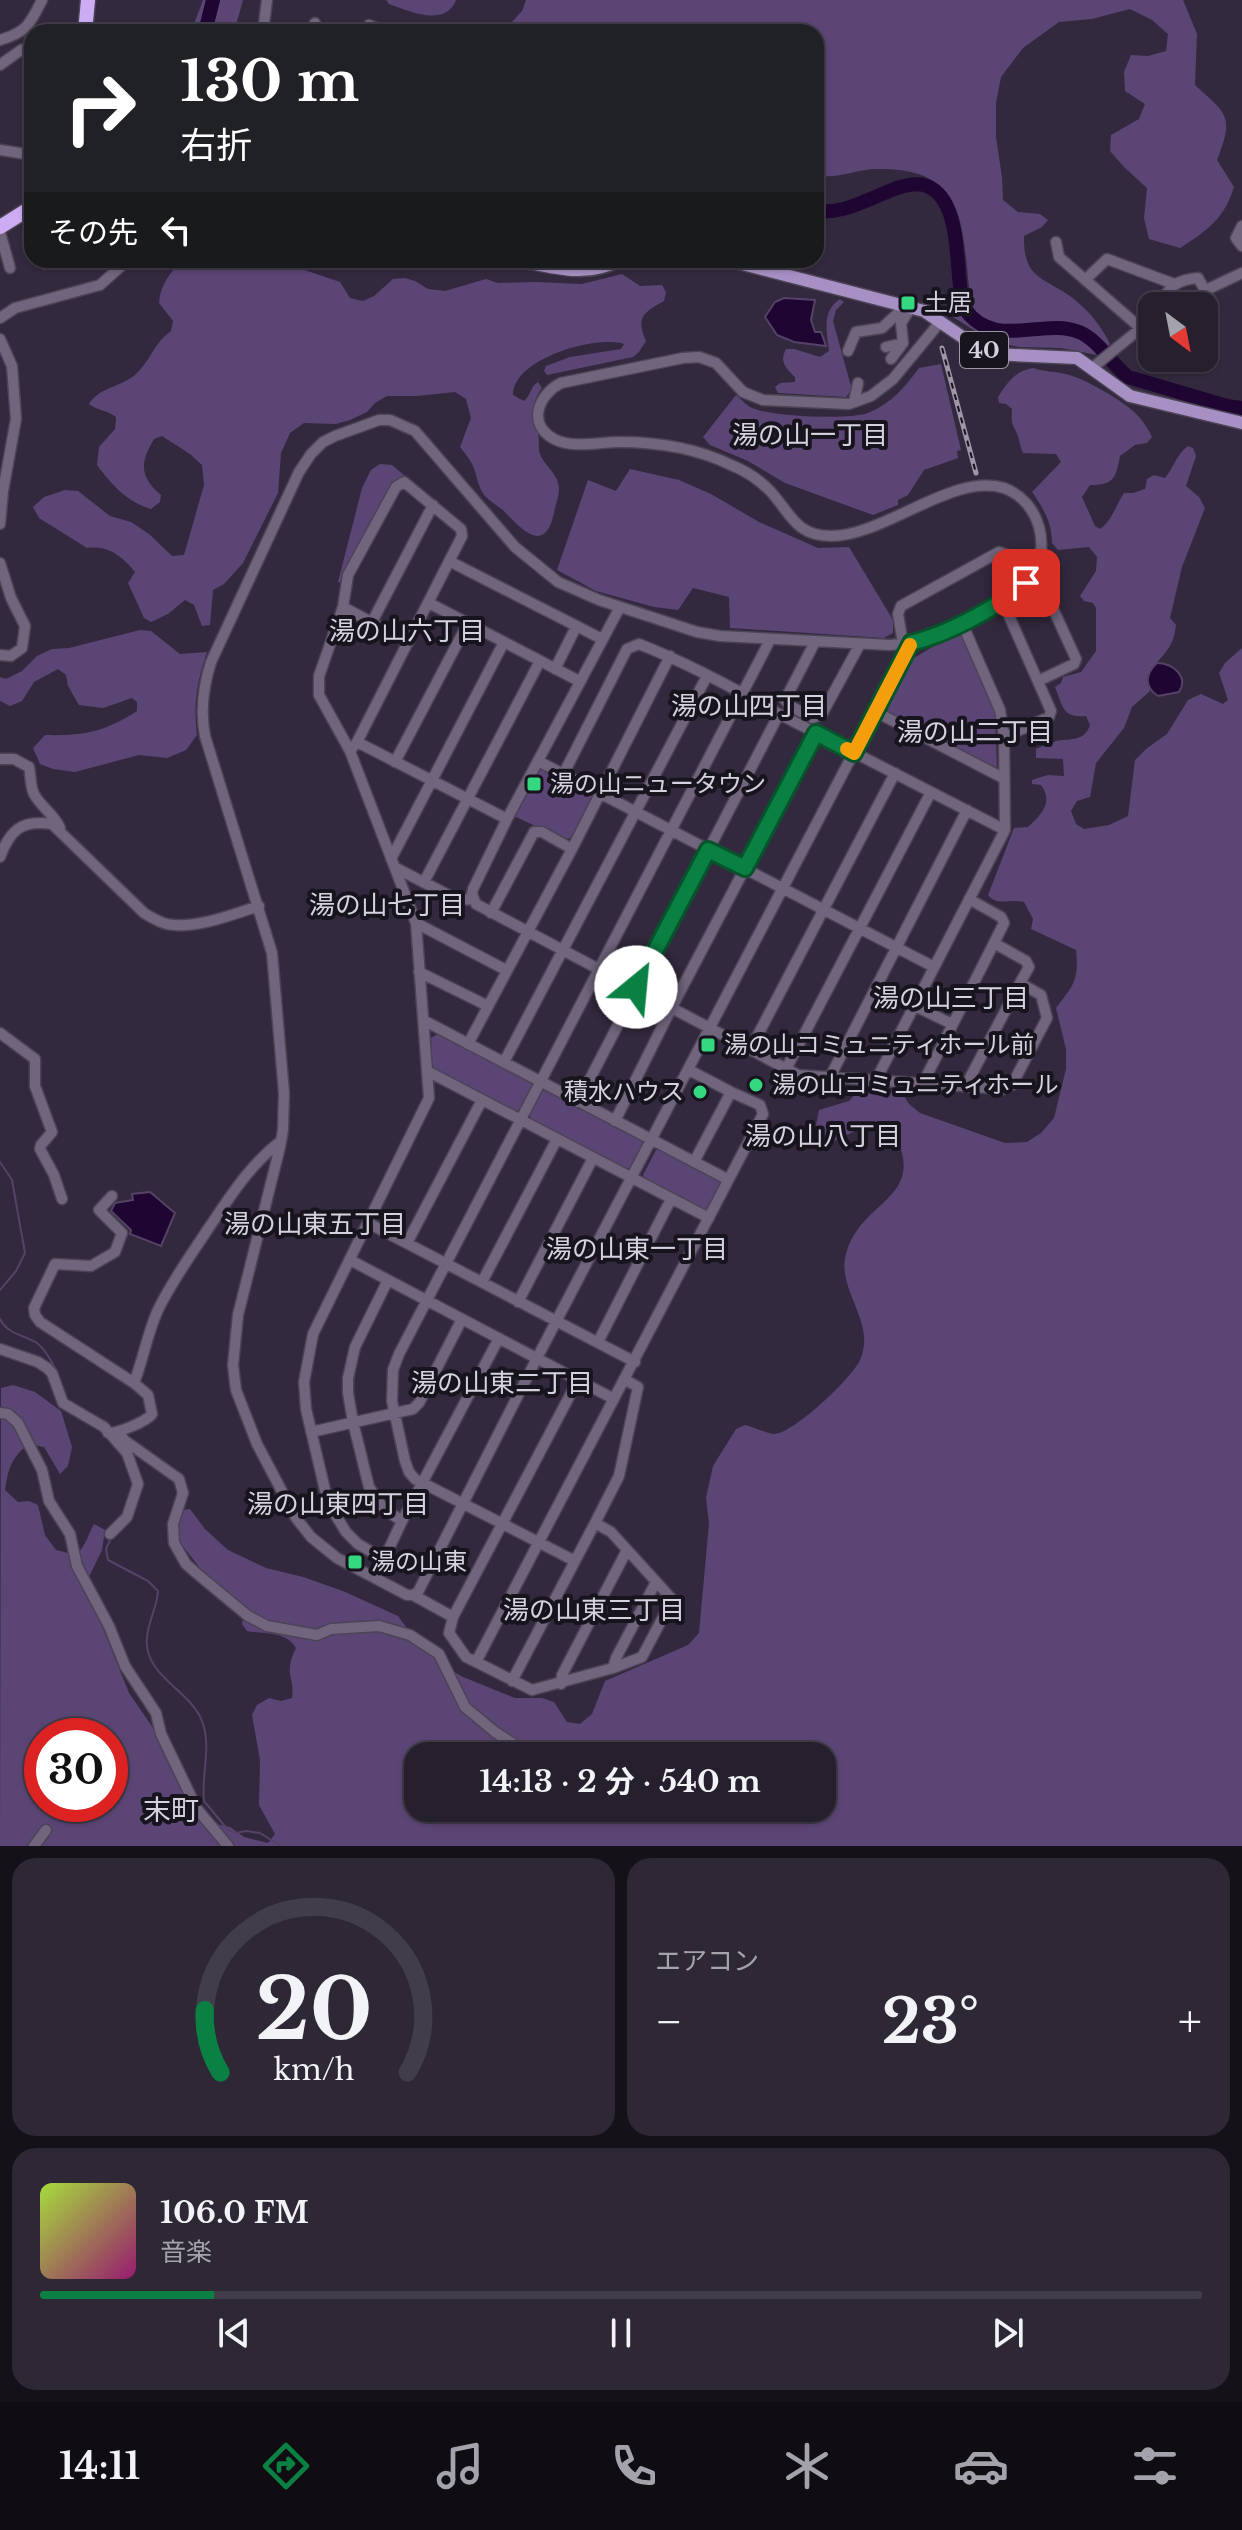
<!DOCTYPE html>
<html lang="ja">
<head>
<meta charset="utf-8">
<style>
  :root { --surface:#261f2e; --page:#2e2736; --text:#f1f3f6; --muted:#a4a2aa; --line:#423d4a; --accent:#0b8043 }
  body { margin:0; font-family:"Libre Baskerville","Noto Sans JP",serif; background:var(--page); color:var(--text); height:100vh; display:flex; flex-direction:column; font-size:30px; white-space:nowrap }
  * { box-sizing:border-box; margin:0 }
  p { font-size:26px; color:var(--muted) }
  .icon { flex:none; width:44px; height:44px; fill:none; stroke:currentColor; stroke-width:2; stroke-linecap:round; stroke-linejoin:round }
  .map { position:relative; height:1846px; overflow:hidden }
  .side { display:flex; flex-direction:column; gap:12px; padding:12px; background:#151119; flex:1 }
  .side>* { flex:none }
  .banner { position:absolute; left:24px; top:24px; width:800px; height:244px; border-radius:24px; box-shadow:0 2px 6px #0004,0 0 0 2px var(--line); background:#202124; color:#fff; overflow:hidden }
  .needle { width:52px; rotate:148deg }
  .tools { position:absolute; left:1138px; top:292px; display:grid; gap:16px }
  .tools a { display:grid; place-items:center; width:80px; height:80px; border-radius:16px; background:var(--surface); box-shadow:0 2px 6px #0004,0 0 0 2px var(--line); font-size:40px }
  .speed { position:absolute; left:24px; top:1718px; display:flex; gap:16px; font-size:40px; font-weight:700; text-align:center }
  .speed>* { display:grid; place-content:center; width:104px; height:104px; border-radius:50%; background:var(--surface); box-shadow:0 2px 6px #0004,0 0 0 2px var(--line); line-height:1 }
  .speed .limit { border:12px solid #d22; background:#fff; color:#111 }
  .pin { position:absolute; display:grid; place-items:center; width:68px; height:68px; color:#fff; margin:-34px; border-radius:16px; box-shadow:0 4px 12px #0006 }
  .me { position:absolute; width:88px; margin:-44px; rotate:28deg; stroke-linejoin:round; filter:drop-shadow(0 0 6px #0008) }
  .turn { display:flex; align-items:center; gap:28px; height:168px; padding:0 24px; font-size:36px }
  .turn .icon { width:104px; height:104px; stroke-width:2.5 }
  .turn b { display:block; font-size:56px; line-height:68px }
  .then { display:flex; align-items:center; height:76px; padding:0 24px; background:#0003; gap:16px; font-size:30px }
  .big { font-size:60px; font-weight:700; line-height:1.1 }
  .side .tile { flex:1; display:flex; flex-direction:column; justify-content:center; gap:12px; min-width:0; padding:0 28px; border-radius:24px; background:var(--page) }
  .side .dial { align-items:center; gap:0 }
  .dial svg { height:208px; overflow:visible; fill:none; stroke:var(--line); stroke-width:7; stroke-linecap:round; text-anchor:middle }
  .dial text { fill:var(--text); stroke:none }
  .song { display:flex; align-items:center; gap:24px }
  .cover { width:96px; height:96px; border-radius:12px; background:linear-gradient(135deg,hsl(80 70% 55%),hsl(320 70% 35%)) }
  .played { height:8px; border-radius:4px; background:linear-gradient(90deg,var(--accent) 15%,var(--line) 15%) }
  .keys { display:flex; justify-content:space-around; direction:ltr }
  .heat { display:flex; justify-content:space-between; align-items:center; font-size:44px; direction:ltr }
  .side .tiles { flex:1; display:grid; gap:12px; grid-template-columns:1fr 1fr }
  .tile:last-child { grid-column:span 2 }
  .trip { position:absolute; left:404px; top:1742px; width:432px; height:80px; border-radius:24px; background:var(--surface); box-shadow:0 2px 6px #0004,0 0 0 2px var(--line); font-weight:700; line-height:80px; text-align:center }
  .dock { display:flex; height:128px; justify-content:space-around; align-items:center; background:#0f0c12; color:var(--muted) }
  .dock .icon { width:56px; height:56px }
  .dock .on { color:var(--accent) }
  .dock b { font-size:36px; color:var(--text) }
  .map>svg:first-child { display:block }
</style>
</head>
<body>
<div class="map">
<svg width="1242" height="1846" viewBox="0 0 1242 1846">
  <rect width="100%" height="100%" fill="#33293e"/>
  <path fill="#5b4575" fill-rule="evenodd" d="M203 0H243L234 32H191Z
    M386 0H456C445 28 409 11 389 4Z
    M526 0H1183L1197 34 1195 85C1228 115 1234 116 1217 160L1234 187C1224 219 1208 230 1180 248L1149 239 1144 218 1147 188 1124 167 1110 151 1111 135 1139 119 1145 104 1125 91 1124 72 1131 55 1148 56 1166 51 1168 34 1152 20 1130 9 1092 19 1059 22 1023 48 1001 77 996 103V137L1002 177 1003 200 1018 212 1040 214 1048 220 1042 227 1024 236C1023 282 1047 277 1075 300 1090 312 1102 327 1110 344L1097 355 1061 348 1020 347 993 342 953 317 970 297C962 227 968 167 877 169 856 169 836 180 816 175V32H503L522 11Z
    M170 260H275L340 282 350 298 363 301 374 296 393 279 405 278 415 281 428 289 445 291 486 279 498 283 535 282 582 284 622 274 640 286 662 285 666 292 664 301C642 313 636 318 646 341L639 352 633 357 547 375 544 371 546 366 570 357 621 349 624 344C595 335 513 359 513 395L524 401C531 395 530 387 538 382L542 388C530 404 534 416 538 434 540 442 537 451 542 458 547 468 559 475 559 489 559 497 555 506 554 513 545 555 522 530 504 511 498 506 491 502 485 496 477 487 477 472 471 462 468 457 464 452 460 447L471 418 466 399 455 392 417 396H387L375 403 367 412 350 420 336 424 304 423 290 433 281 453 278 493 243 563 224 584 213 590 210 625 202 626 194 605 185 600 168 614 151 622 144 618 128 583 135 572C122 556 108 545 87 548L39 518 33 507 44 497 65 490 78 491 110 516 131 522 149 534 172 556 184 555 204 485 202 465 190 454 162 436 154 439C140 463 139 476 161 495L160 502 151 509C127 502 112 485 97 465L99 447 115 429 116 417C107 410 98 411 89 404 100 386 124 387 138 372 151 359 155 342 171 331L173 321 159 303C160 289 166 278 176 267Z
    M840 299 844 302 836 310 833 321 852 390 846 397 778 393 775 387 780 383 795 382V377C786 368 779 362 786 349H794L820 357 829 351C827 333 821 311 840 299Z
    M941 364 961 450 957 451 958 458 924 470 908 495 898 500V505L873 515 785 483 748 461 710 445 703 437 736 395C741 399 746 405 750 407 769 417 849 420 868 413 891 404 905 387 919 368Z
    M1033 368C1045 372 1053 371 1065 374 1082 377 1120 399 1133 411 1142 419 1147 427 1152 437L1147 443 1135 445 1120 456C1116 478 1114 485 1090 485L1082 497 1095 526 1100 529C1112 521 1116 505 1124 493H1133L1145 489 1147 479 1154 475 1165 478C1174 467 1176 455 1188 446L1193 448 1196 456 1186 486 1199 497 1205 508 1182 567 1170 618 1176 625C1175 631 1174 639 1171 644 1162 661 1143 670 1150 691L1132 707 1124 728 1096 763 1090 797 1077 801 1071 811 1076 824 1084 829 1109 825 1128 816 1135 760 1146 749 1167 734 1188 700 1201 694 1223 704 1228 700 1219 673 1225 663 1242 648V1846H0L1 1388 13 1385 35 1392 61 1411 72 1447 68 1466 60 1474 44 1447 29 1444C11 1457 8 1470 5 1490L18 1502 29 1501 38 1505 45 1535 56 1550 76 1555C89 1541 86 1538 94 1524L105 1530 102 1550 87 1581V1589L129 1693 171 1754 199 1813 220 1825 230 1827 244 1837 268 1843 275 1834 259 1805 260 1760 252 1715 257 1705 269 1698 281 1701 292 1698C295 1676 283 1675 296 1648 287 1631 264 1634 247 1631L242 1624 244 1613 239 1601 200 1568 178 1540V1516L184 1510 190 1509 205 1529 228 1550 266 1568 303 1577 343 1591 398 1616 412 1635 449 1669 463 1677 515 1698H542L554 1702 567 1722 580 1724 592 1714 605 1681 688 1645 699 1633 709 1523 706 1498 713 1466 736 1429 745 1425C754 1427 765 1433 774 1434 792 1435 853 1377 860 1360 863 1354 865 1342 864 1336 862 1309 838 1282 846 1254 862 1196 933 1200 890 1125L874 1122 830 1143 821 1140 816 1125 819 1110 849 1101 860 1089 901 1091 909 1104 920 1113 1005 1143 1027 1142 1041 1133 1054 1118 1066 1069V1049L1056 1008C1074 985 1079 980 1076 950L1031 929 1033 919 1024 902C1011 898 997 907 988 895L1014 828 1028 827C1041 815 1054 802 1041 785L1032 784V780L1048 775 1064 776 1063 759 1036 758V749C1043 746 1050 743 1056 741 1072 738 1084 742 1090 725L1086 716C1062 718 1063 707 1055 687L1061 683 1063 677 1081 672 1096 651V608L1093 603 1084 601 1080 596 1096 571 1097 557 1089 547 1058 550 1052 543C1052 523 1044 509 1032 492L1061 462 1056 454 1023 453C1021 449 1020 444 1019 440 1015 424 1010 429 1012 409L1006 404 999 403 998 397C1007 383 1016 370 1033 368ZM42 1736H110V1804H42ZM418 1756H822V1808H418Z
    M380 464 392 465 404 475V478L397 479 343 583 338 582 362 488 371 470Z
    M630 469 679 480 711 494 759 522 818 548 849 547 893 620V633L884 638 730 628 729 597 693 588 678 610 654 607 596 591 557 570 588 480 616 491Z
    M140 630 151 631 180 654 207 652C197 683 193 702 197 735L186 750 167 758 139 755 75 772 53 769 40 764 33 748 45 735C83 736 105 732 137 711V702L132 698 103 708 79 705 68 686 66 675 58 669 34 682 22 701 10 706 0 701V677L6 679 22 671 37 656 52 649 69 648Z
    M956 633 962 636 995 712 997 767 993 768 890 715 886 708 912 659Z
    M540 769H545L592 793 593 798 572 838 563 839 514 816Z
    M439 1033 530 1080 533 1086 521 1110 516 1111 435 1069 432 1064 431 1038Z
    M542 1088H547L640 1137 643 1143 630 1168 626 1169 533 1121 528 1114Z
    M664 1149 720 1178 722 1183 709 1208 704 1210 645 1180 643 1175 656 1150Z"/>
  <path fill="#1e0532" stroke="#554266" stroke-width="2" d="M784 298 815 300 811 320 815 332H821L826 346 794 342 777 335 765 317 775 302Z
    M1157 663C1173 663 1189 677 1179 692L1158 696C1144 687 1145 674 1157 663Z
    M150 1192 175 1213 161 1246 130 1234 131 1230 111 1211 115 1203 133 1200 132 1194Z"/>
  <g fill="none" stroke-linecap="round" stroke-linejoin="round">
    <path stroke="#554266" stroke-width="2" d="M0 1162 12 1180 25 1253 16 1271 0 1290
      M0 1319C7 1334 24 1335 37 1343 45 1349 51 1360 56 1370
      M111 1538 106 1549 108 1560 148 1581 158 1591C157 1609 145 1627 147 1646 150 1678 191 1692 202 1721 212 1748 201 1774 204 1801L228 1830 236 1833 246 1831 260 1833 281 1846"/>
    <path stroke="#1e0532" stroke-width="14" d="M205 32 213 0
      M816 210C853 219 898 175 927 186 959 199 956 256 960 285 961 293 961 303 965 309 994 351 1044 317 1079 332 1099 340 1111 364 1128 377L1227 406 1242 408"/>
    <defs>
      <path id="minor" d="M263 32 267 0
        M310 32 315 23
        M366 32 369 25 385 32
        M0 40C27 32 30 24 42 0
        M0 65 21 50 32 46
        M0 150 32 155
        M1242 226 1236 238 1242 246
        M0 232 10 268
        M1056 242 1059 257 1152 338
        M45 260V264
        M1086 279 1107 259 1174 284
        M1206 290 1242 273
        M1157 306C1171 287 1174 280 1198 278L1213 304 1204 310
        M0 318 15 308 100 285 128 260
        M0 339 12 366 16 419 3 491 0 524
        M886 347 903 343
        M848 351 856 332 882 328 897 314H906
        M891 359 903 343 901 323 908 312
        M1092 368 1141 328 1152 313
        M854 402 858 383
        M449 561 602 639
        M0 563 11 598 25 626 22 648 11 656 0 655
        M1033 574 1039 578 1076 659 1074 664 1038 681
        M1002 600 1051 711 1049 717 1004 737
        M429 603 579 681
        M343 607 408 642
        M620 607 507 819 473 889 472 894 476 904 798 1075 1004 1089 1012 1085 1047 1018 1041 995 1020 983 1029 967 1026 961 994 943 1004 923 1001 917 969 899
        M372 622 433 505
        M815 642 785 700 790 706 813 718 822 714 860 644
        M911 643 537 1358 418 1592 413 1595H407L337 1558 311 1537 296 1518 257 1444 236 1390 233 1365 238 1315 280 1147 283 1130 284 1093 272 953 205 736C200 710 203 687 211 662L299 472 311 454 323 442 335 436 379 420H390L415 431 515 547 558 582 599 600 697 632 720 636 890 645C902 644 914 643 926 639 951 631 1020 596 1034 574 1042 560 1043 541 1039 527 1034 509 1021 494 1004 488 953 472 885 536 831 536 796 536 791 514 771 492 760 480 746 471 731 465 696 448 658 442 619 442 597 442 574 449 554 439 526 424 539 394 561 383L683 358 699 357 716 363 743 392 763 400 849 404 871 396 893 379 941 321
        M903 644 898 614 901 606 999 552 1037 565
        M555 669 576 627
        M876 712 1003 778
        M357 742 507 819
        M350 751 357 742 462 536 461 529 404 482 396 487 348 575 343 607 319 676V695L350 751 416 923 429 1098 313 1334 304 1382 306 1409 328 1503 346 1532 358 1544 377 1555 387 1553 402 1521 499 1338
        M0 759H14L29 767C31 776 30 786 34 794 41 807 54 814 60 828
        M538 761 934 967
        M395 762 468 623
        M564 773 627 649 639 644C687 663 734 688 779 714L1005 830
        M0 857C10 830 22 819 52 824L144 913C154 919 164 925 175 925 202 927 233 914 259 906
        M391 859 504 642
        M396 868 458 900 473 899
        M424 882 540 661
        M491 913 534 832H542L572 849
        M416 923 506 970
        M419 972 488 1006
        M915 1006 952 1024
        M423 1020 727 1179
        M0 1033 35 1059V1086L52 1132 41 1145 40 1149 54 1175 62 1199
        M468 1044 572 849 670 656
        M750 1050 895 773
        M504 1062 707 676
        M786 1069 931 792
        M689 1070 731 1092
        M427 1071 709 1218
        M830 1077 967 810
        M876 1080 1005 830 1004 737 1000 710 962 623
        M923 1083 994 943
        M966 1085 1020 983
        M578 1102 779 714
        M615 1121 672 1007 816 733
        M368 1223 635 1362
        M407 1243 482 1100
        M350 1260 614 1399
        M388 1280 355 1347 348 1378V1393L353 1422 369 1487 384 1509 402 1521
        M482 1282 557 1139
        M518 1302 593 1158
        M598 1342 671 1199
        M0 1349 38 1362 47 1368 52 1373 63 1403 104 1427 127 1453 138 1484 127 1517 110 1534
        M134 1383C143 1360 147 1335 157 1312 170 1284 189 1258 206 1232 228 1200 249 1165 281 1141
        M0 1413 8 1414 18 1423 42 1470 49 1501 70 1534 77 1566 109 1626 125 1666 156 1713 161 1734 197 1809 228 1846
        M119 1432 124 1440 179 1479 183 1493 173 1524 174 1543 186 1564 195 1572 248 1616 267 1626 317 1635 331 1629 379 1626 410 1635 439 1654 465 1707 495 1732 532 1756
        M311 1432 413 1409 419 1403 462 1319
        M108 1433C118 1433 146 1422 152 1414L148 1395 134 1383 40 1322 35 1315 34 1308 55 1264 91 1266 115 1252 122 1233 99 1210 112 1196
        M575 1561 415 1479 409 1472 405 1461 392 1401 393 1370 399 1354 770 640
        M413 1595 453 1617 449 1633 466 1657 532 1690 613 1668 642 1657 670 1604 671 1598 611 1532 595 1523 619 1476 638 1387 624 1379
        M453 1617 578 1380
        M476 1662 763 1114 760 1105 731 1092 694 1162
        M613 1668 616 1658 656 1582
        M512 1681 595 1523
        M561 1684 562 1675 627 1550
        M543 1756 546 1755
        M34 1846 46 1830"/>
      <path id="major" d="M512 260C551 265 582 280 620 260
        M727 260 924 311 980 349 992 354 1077 358 1130 396 1242 423"/>
      <path id="highway" d="M85 32 88 0
        M0 227 32 207"/>
    </defs>
    <use href="#minor" stroke="#4b4455" stroke-width="13"/>
    <use href="#major" stroke="#4b4455" stroke-width="15"/>
    <use href="#highway" stroke="#4b4455" stroke-width="17"/>
    <use href="#minor" stroke="#70657d" stroke-width="10"/>
    <use href="#major" stroke="#a790c4" stroke-width="12"/>
    <use href="#highway" stroke="#ccadf4" stroke-width="14"/>
    <defs>
      <path id="rail" d="M942 348 976 473"/>
    </defs>
    <use href="#rail" stroke="#9d96a6" stroke-width="5"/>
    <use href="#rail" stroke="#18141e" stroke-width="2" stroke-dasharray="6" stroke-linecap="butt"/>
  </g>
  <g fill="none" stroke-linecap="round" stroke-linejoin="round">
    <defs>
      <path id="route" d="M636 987 708 850 745 868 816 733 854 753 911 643C948 634 997 608 1026 583"/>
    </defs>
    <use href="#route" stroke="#07532c" stroke-width="20"/>
    <use href="#route" stroke="#0b8043" stroke-width="14"/>
    <path stroke="#f59e0b" stroke-width="14" d="M847 749 854 753 910 645"/>
  </g>
  <g fill="#34d881" stroke="#18141e" stroke-width="3">
    <rect x="900" y="295" width="16" height="16" rx="4"/>
    <rect x="526" y="776" width="16" height="16" rx="4"/>
    <rect x="700" y="1037" width="16" height="16" rx="4"/>
    <circle cx="756" cy="1085" r="8"/>
    <circle cx="700" cy="1092" r="8"/>
    <rect x="347" y="1554" width="16" height="16" rx="4"/>
  </g>
  <g text-anchor="middle" stroke-width="8" stroke-linejoin="round" paint-order="stroke">
    <rect fill="#18141e" stroke="#9d98a4" stroke-width="2" x="960" y="332" width="48" height="36" rx="6"/>
    <g font-size="22" font-weight="bold" fill="#d6d1de">
      <text x="984" y="358">40</text>
    </g>
    <g font-size="24" fill="#d6d1de" stroke="#18141e" text-anchor="start">
      <text x="924" y="311">土居</text>
      <text x="550" y="792">湯の山ニュータウン</text>
      <text x="724" y="1053">湯の山コミュニティホール前</text>
      <text x="772" y="1093">湯の山コミュニティホール</text>
      <text x="684" y="1100" text-anchor="end">積水ハウス</text>
      <text x="371" y="1570">湯の山東</text>
    </g>
    <g font-size="26" fill="#d6d1de" stroke="#18141e">
      <text x="810" y="444">湯の山一丁目</text>
      <text x="407" y="640">湯の山六丁目</text>
      <text x="749" y="715">湯の山四丁目</text>
      <text x="975" y="741">湯の山二丁目</text>
      <text x="387" y="914">湯の山七丁目</text>
      <text x="951" y="1007">湯の山三丁目</text>
      <text x="823" y="1145">湯の山八丁目</text>
      <text x="315" y="1233">湯の山東五丁目</text>
      <text x="637" y="1258">湯の山東一丁目</text>
      <text x="502" y="1392">湯の山東二丁目</text>
      <text x="338" y="1513">湯の山東四丁目</text>
      <text x="594" y="1619">湯の山東三丁目</text>
    </g>
    <g font-size="28" fill="#d6d1de" stroke="#18141e">
      <text x="171" y="1820">末町</text>
    </g>
  </g>
</svg>
<div class="tools">
<a><svg class="needle" viewBox="-14 -14 28 28"><path d="M0-13l5 13h-10z" fill="#e53935"/><path d="M0 13l5-13h-10z" fill="#a4a2aa"/></svg></a>
</div>
<div class="speed"><div class="limit">30</div></div>
<div class="pin" style="left:1026px;top:583px;background:#d93025"><svg class="icon" aria-label="arrive" viewBox="0 0 24 24"><path d="M6 21V4h12l-3 4 3 4H6"/></svg></div>
<svg class="me" style="left:636px;top:987px" viewBox="-20 -20 40 40"><circle r="19" fill="#fff"/><path d="M0-13L10 11 0 6-10 11z" fill="#0b8043"/></svg>
<div class="trip">14:13 · 2 分 · 540 m</div>
<div class="banner">
<div class="turn"><svg class="icon" aria-label="right" viewBox="0 0 24 24"><path d="M7 20v-9h11M14 6l5 5-5 5"/></svg><div><b>130 m</b>右折</div></div>
<div class="then">その先<svg class="icon" aria-label="left" viewBox="0 0 24 24"><path d="M17 20v-9H6M10 6l-5 5 5 5"/></svg></div>
</div>
</div>
<section class="side">
<div class="tiles">
<div class="tile dial"><svg viewBox="0 0 100 80">
<path d="M14 69A42 42 0 1 1 86 69"/>
<path d="M14 69A42 42 0 0 1 8 45" stroke="#0b8043"/>
<text x="50" y="56" font-size="32" font-weight="700">20</text>
<text x="50" y="72" font-size="11">km/h</text>
</svg></div>
<div class="tile"><p>エアコン</p>
<div class="heat"><a>−</a><b class="big">23°</b><a>+</a></div>
</div>
<div class="tile">
<div class="song"><i class="cover"></i><div><b>106.0 FM</b><p>音楽</p></div></div>
<div class="played"></div>
<div class="keys"><svg class="icon" aria-label="previous" viewBox="0 0 24 24"><path d="M18 5L8 12l10 7zM5 5v14"/></svg><svg class="icon" aria-label="pause" viewBox="0 0 24 24"><path d="M8 5v14M16 5v14"/></svg><svg class="icon" aria-label="next" viewBox="0 0 24 24"><path d="M6 5l10 7-10 7zM19 5v14"/></svg></div>
</div>
</div>
</section>
<nav class="dock">
<b>14:11</b>
<svg class="icon on" aria-label="directions" viewBox="0 0 24 24"><path d="M12 3l9 9-9 9-9-9zM9 14v-3h6M13 9l2 2-2 2"/></svg>
<svg class="icon" aria-label="music" viewBox="0 0 24 24"><path d="M9 18V5l10-2v13"/><circle cx="6" cy="18" r="3"/><circle cx="16" cy="16" r="3"/></svg>
<svg class="icon" aria-label="phone" viewBox="0 0 24 24"><path d="M5 4h4l2 5-3 2q2 4 5 5l2-3 5 2v4C11 20 4 13 5 4z"/></svg>
<svg class="icon" aria-label="climate" viewBox="0 0 24 24"><path d="M12 3v18M4 7l16 10M4 17L20 7"/></svg>
<svg class="icon" aria-label="car" viewBox="0 0 24 24"><path d="M5 17H2v-5l4-1 3-4h7l3 4 3 1v5h-3M9 17h6M6 11h13"/><circle cx="7" cy="17" r="2"/><circle cx="17" cy="17" r="2"/></svg>
<svg class="icon" aria-label="filters" viewBox="0 0 24 24"><path d="M4 7h16M4 17h16"/><circle cx="9" cy="7" r="2"/><circle cx="15" cy="17" r="2"/></svg>
</nav>
</body>
</html>
